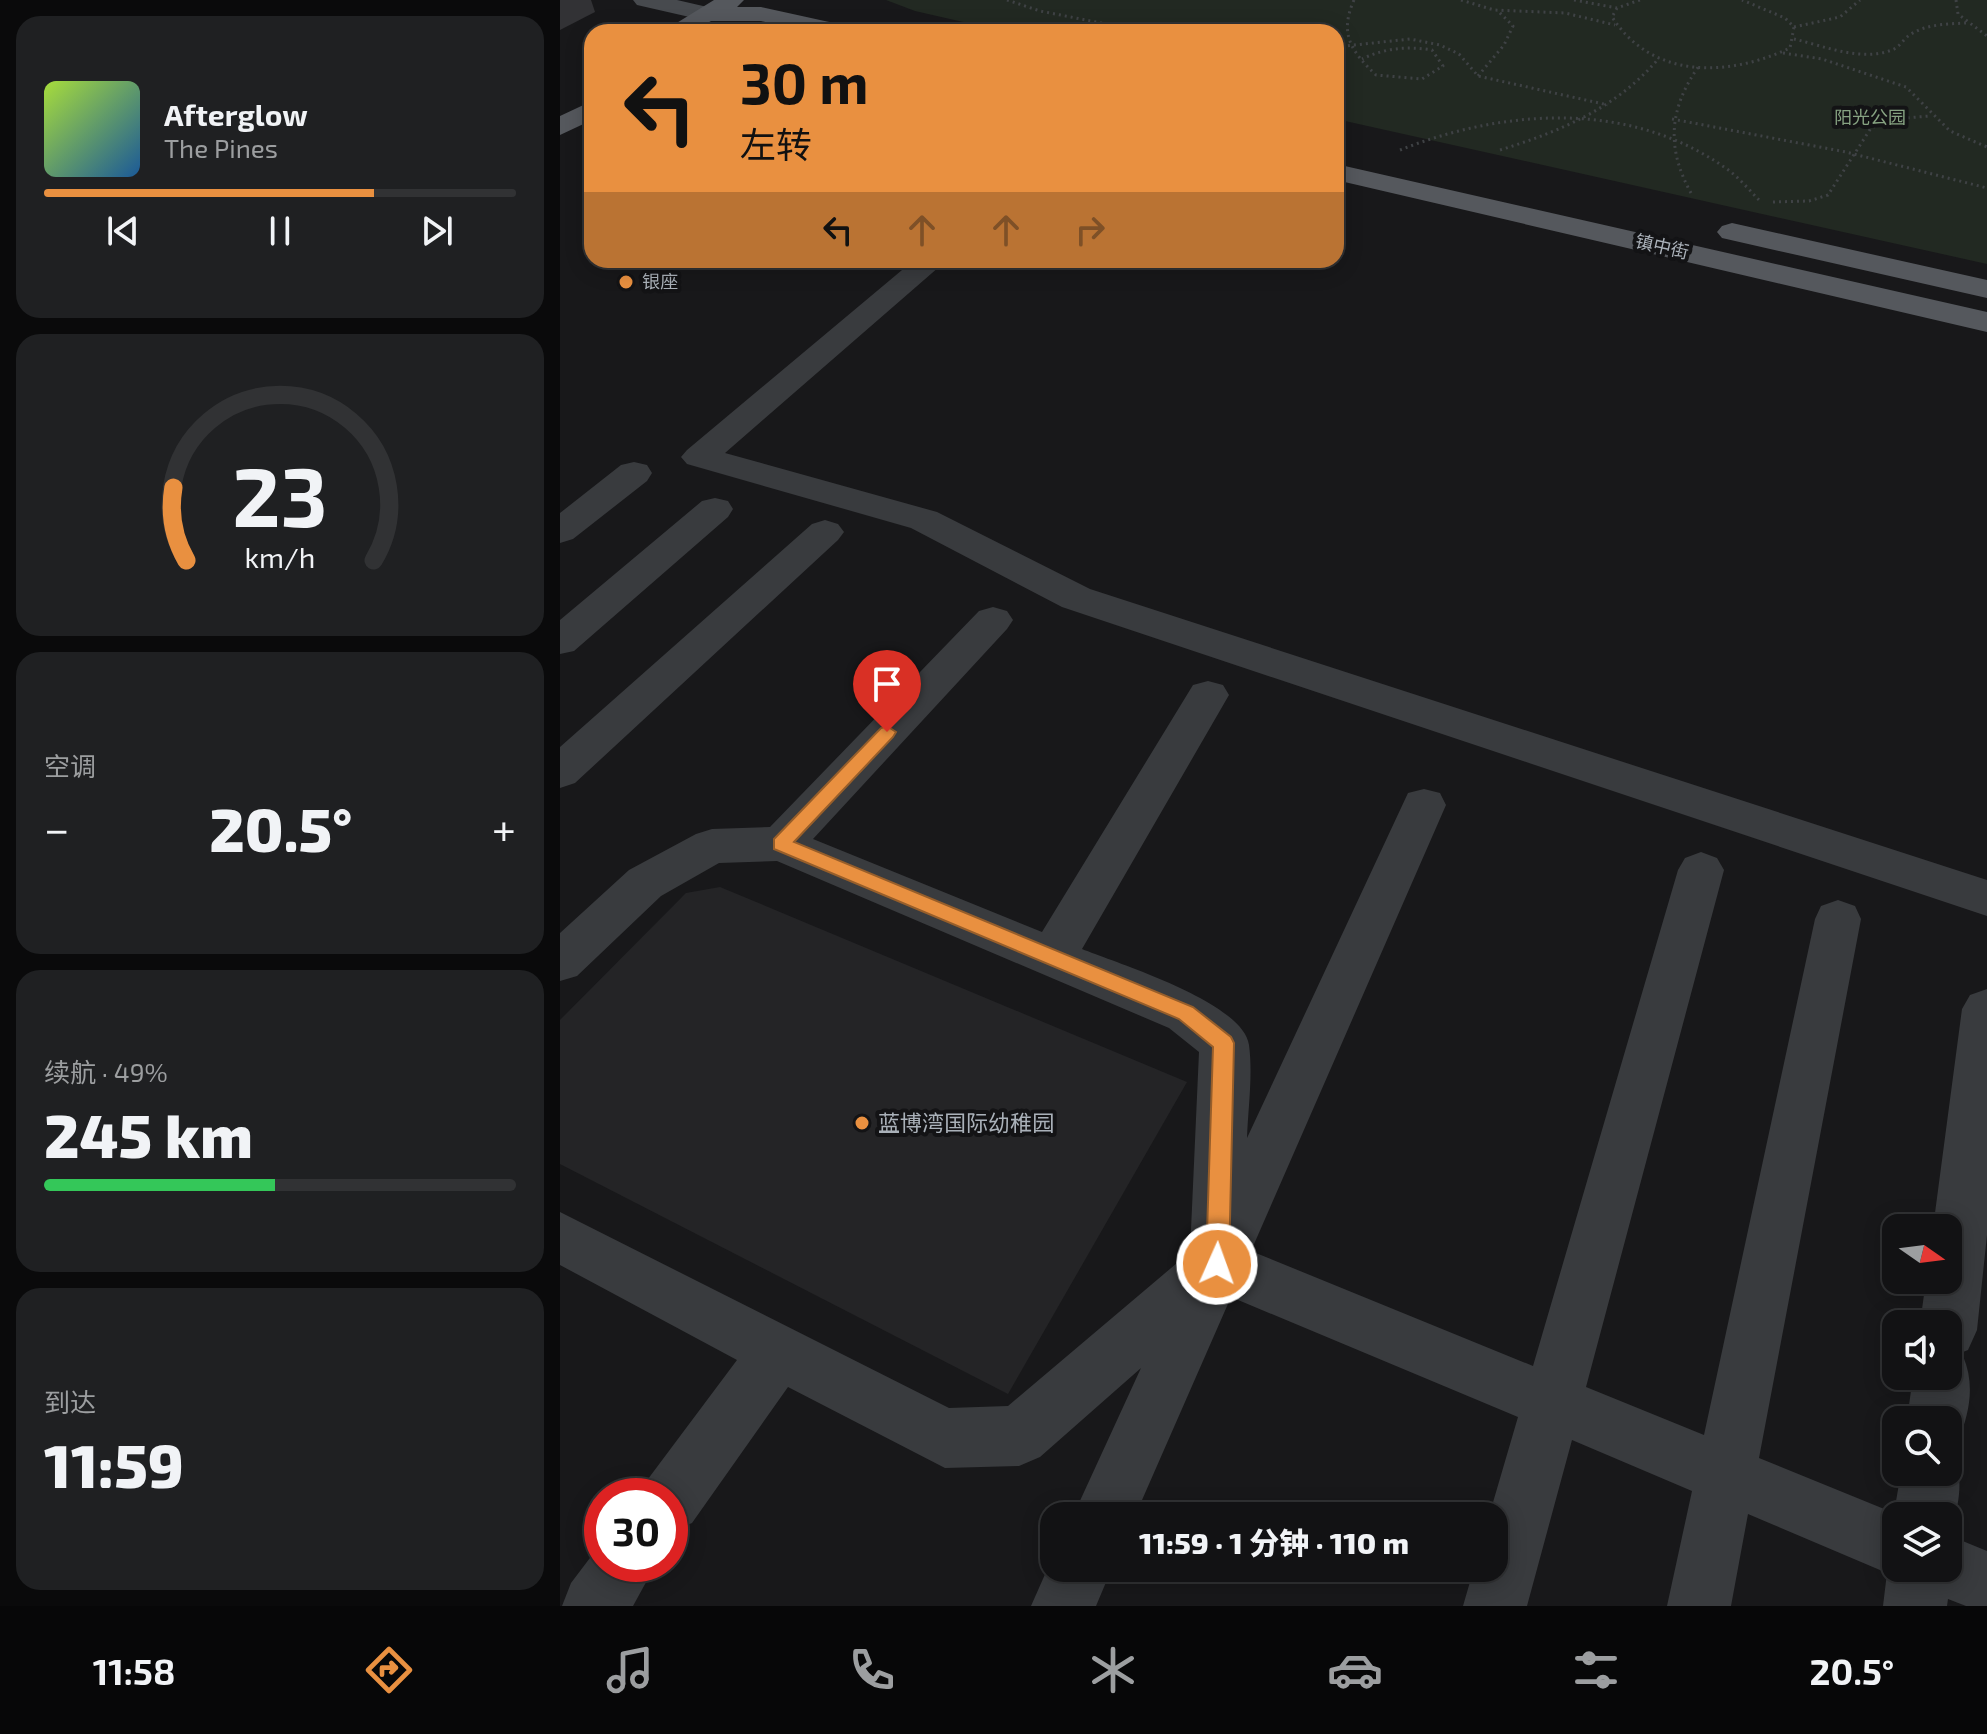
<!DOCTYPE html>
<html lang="zh">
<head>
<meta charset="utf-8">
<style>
  :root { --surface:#121214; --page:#1f2022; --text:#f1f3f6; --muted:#9c9ea0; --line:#313234; --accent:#e99040 }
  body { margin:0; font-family:"Exo 2","Noto Sans SC",sans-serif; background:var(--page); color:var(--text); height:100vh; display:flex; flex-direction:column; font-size:30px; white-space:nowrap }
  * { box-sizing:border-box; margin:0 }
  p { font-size:26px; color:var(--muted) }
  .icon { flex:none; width:44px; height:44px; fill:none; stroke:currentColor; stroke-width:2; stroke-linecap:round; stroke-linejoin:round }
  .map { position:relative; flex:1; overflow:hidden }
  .side { display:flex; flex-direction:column; gap:16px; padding:16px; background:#0a0a0b; width:560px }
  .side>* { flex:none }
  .hud { position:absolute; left:24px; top:24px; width:760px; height:244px; border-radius:24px; box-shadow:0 4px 20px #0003,0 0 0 2px var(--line); background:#e99040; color:#111; overflow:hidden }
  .needle { width:52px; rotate:104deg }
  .buttons { position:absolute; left:1322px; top:1214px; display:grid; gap:16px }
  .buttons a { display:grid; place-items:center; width:80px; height:80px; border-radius:16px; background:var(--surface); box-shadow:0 4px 20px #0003,0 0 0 2px var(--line); font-size:40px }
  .speed { position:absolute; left:24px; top:1478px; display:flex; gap:16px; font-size:40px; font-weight:700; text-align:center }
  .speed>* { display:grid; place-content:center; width:104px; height:104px; border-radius:50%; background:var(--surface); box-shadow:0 4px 20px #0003,0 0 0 2px var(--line); line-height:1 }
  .speed .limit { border:12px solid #d22; background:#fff; color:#111 }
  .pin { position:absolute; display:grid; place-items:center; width:68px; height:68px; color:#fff; margin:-82px -34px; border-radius:50% 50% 50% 0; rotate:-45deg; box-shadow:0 0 8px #0007 }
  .pin .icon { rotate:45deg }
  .me { position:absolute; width:88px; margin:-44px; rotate:2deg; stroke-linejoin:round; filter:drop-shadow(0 0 6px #0008) }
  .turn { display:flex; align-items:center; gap:28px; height:168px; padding:0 24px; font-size:36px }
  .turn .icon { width:104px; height:104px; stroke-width:2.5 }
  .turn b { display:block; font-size:56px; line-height:68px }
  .lanes { display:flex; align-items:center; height:76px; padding:0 24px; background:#0003; justify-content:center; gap:40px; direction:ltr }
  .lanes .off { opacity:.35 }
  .big { font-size:60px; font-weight:800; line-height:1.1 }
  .side .tile { flex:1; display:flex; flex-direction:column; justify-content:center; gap:12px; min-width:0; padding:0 28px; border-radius:24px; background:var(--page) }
  .side .dial { align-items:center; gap:0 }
  .dial svg { height:208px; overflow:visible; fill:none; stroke:var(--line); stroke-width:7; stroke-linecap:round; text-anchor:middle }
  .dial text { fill:var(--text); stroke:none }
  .song { display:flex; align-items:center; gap:24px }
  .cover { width:96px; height:96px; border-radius:12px; background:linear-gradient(135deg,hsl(80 70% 55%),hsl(210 70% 35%)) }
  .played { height:8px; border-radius:4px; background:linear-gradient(90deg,var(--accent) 70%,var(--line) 70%) }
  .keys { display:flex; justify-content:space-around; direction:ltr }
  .heat { display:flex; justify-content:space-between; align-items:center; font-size:44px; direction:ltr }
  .charge { height:12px; border-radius:6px; background:linear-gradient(90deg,#34c759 49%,var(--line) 0) }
  .trip { position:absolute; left:480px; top:1502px; width:468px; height:80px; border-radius:24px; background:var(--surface); box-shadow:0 4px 20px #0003,0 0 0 2px var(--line); font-weight:800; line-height:80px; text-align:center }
  .dock { display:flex; height:128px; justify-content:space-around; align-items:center; background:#070708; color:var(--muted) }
  .dock .icon { width:56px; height:56px }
  .dock .current { color:var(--accent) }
  .dock b { font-size:36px; color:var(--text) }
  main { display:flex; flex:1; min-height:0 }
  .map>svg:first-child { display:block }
</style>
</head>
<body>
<main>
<section class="side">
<div class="tile">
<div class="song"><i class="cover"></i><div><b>Afterglow</b><p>The Pines</p></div></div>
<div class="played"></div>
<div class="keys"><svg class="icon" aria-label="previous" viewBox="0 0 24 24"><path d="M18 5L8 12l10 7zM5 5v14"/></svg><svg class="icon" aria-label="pause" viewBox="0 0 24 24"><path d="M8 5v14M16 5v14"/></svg><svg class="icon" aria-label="next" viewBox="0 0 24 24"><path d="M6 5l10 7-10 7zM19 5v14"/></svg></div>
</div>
<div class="tile dial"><svg viewBox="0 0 100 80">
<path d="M14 69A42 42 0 1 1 86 69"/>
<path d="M14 69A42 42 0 0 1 9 41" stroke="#e99040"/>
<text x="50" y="56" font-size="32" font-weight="700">23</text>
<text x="50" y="72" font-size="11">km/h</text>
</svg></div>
<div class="tile"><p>空调</p>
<div class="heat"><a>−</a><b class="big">20.5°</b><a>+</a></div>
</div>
<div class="tile"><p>续航 · 49%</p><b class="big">245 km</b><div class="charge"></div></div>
<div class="tile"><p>到达</p><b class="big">11:59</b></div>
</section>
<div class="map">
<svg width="1427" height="1606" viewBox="0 0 1427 1606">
  <rect width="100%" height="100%" fill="#18181a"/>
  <path fill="#242426" d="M160 887 627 1082 448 1394 0 1164V1020L126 893Z"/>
  <path fill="#222922" d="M326 0H1427V264L776 119V32H447L355 11Z"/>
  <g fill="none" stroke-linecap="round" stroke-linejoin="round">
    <path stroke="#3f4245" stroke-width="3" stroke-dasharray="2 4" stroke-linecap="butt" d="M447 0 480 11 587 32
      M794 0C779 34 791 51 816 75L862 79 883 66 872 50C847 46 825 48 802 59
      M901 0 934 10 1005 13 1055 25
      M1014 0 1057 8 1080 0
      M1396 0 1398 14 1427 36
      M1057 8 1052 17C1093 80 1168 77 1230 48L1234 27 1225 18 1182 0
      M1234 27 1280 17 1300 0
      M1234 39C1264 46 1301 62 1332 50 1340 47 1344 38 1351 34 1367 24 1388 24 1406 23
      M776 47 850 39 880 45 899 54 918 76 1048 105
      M1223 53 1262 59 1346 87 1390 131 1427 147
      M918 76 944 45 953 26 939 12
      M1112 119 1286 152 1427 188
      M840 150C944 109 1068 100 1164 167 1178 176 1189 190 1200 201
      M940 150C1001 131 1057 108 1099 58
      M1131 193C1106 148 1109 108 1139 66
      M1213 202 1249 201 1268 195 1311 128 1333 119 1370 116"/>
    <path fill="#393b3e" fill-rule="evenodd" d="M354 260H387L165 453 377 512 530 589 1427 880V916L502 607 351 528 127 464 121 457 127 450Z
      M74 462 87 465 92 473 87 481 13 539 0 543V513L61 465Z
      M155 498 168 501 173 509 168 517 14 651 0 654V620L142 501Z
      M265 520 278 524 284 532 278 540 15 783 0 788V747L252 524Z
      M433 607 447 611 453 620 447 629 253 839 482 932 633 685 648 681 663 685 669 695 522 949C559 964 683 1002 689 1045 693 1075 688 1109 687 1138L848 793 864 789 880 793 886 805 691 1251 973 1366 1118 870 1125 858 1141 852 1157 858 1164 870 1026 1387 1144 1435 1255 919 1261 906 1278 900 1295 906 1301 919 1199 1458 1334 1513 1341 1472H1388V1449L1393 1450C1404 1479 1400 1507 1388 1535V1516H1336V1568H1388V1535L1427 1551V1606H1406L1388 1599 1387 1606H1323L1327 1573 1188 1514 1171 1606H1107L1132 1491 1012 1440 967 1606H903L914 1568H934V1516H929L958 1417 671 1297 575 1516H513L581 1368 480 1457 459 1466 385 1468 228 1387 132 1523 110 1532V1496H81L88 1479 177 1360 0 1265V1212L389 1408 448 1406 630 1252 639 1052 609 1028 217 861 159 863 101 896 17 976 0 981V933L69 870 136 834 152 829 210 827 419 611Z
      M1427 989V1235L1417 1330 1408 1350 1398 1354 1403 1356C1415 1384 1410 1412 1398 1441L1388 1445V1420H1347L1353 1376H1388V1324H1360L1366 1280H1388V1228H1373L1402 1009 1410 995Z
      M42 1542V1564H96L73 1606H2L11 1583Z
      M494 1554V1568H552L536 1606H471Z"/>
    <path fill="#474a4e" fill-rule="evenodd" d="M73 0H117L156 9 159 14 147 21 77 5Z"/>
    <path fill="#55585d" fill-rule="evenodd" d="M154 0H184L177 7H201L292 27 295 32H250L201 21H151L132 32H102Z
      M32 101V120L0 135V116Z
      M776 164 1427 312V332L776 180Z
      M1172 223 1427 280V298L1162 238 1157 232 1162 226Z"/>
  </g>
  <path fill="#323235" d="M0 0H31L35 12 0 30Z"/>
  <path fill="#e99040" stroke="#975e2a" stroke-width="2" d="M327 726 336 732 333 737 234 842 633 1007 671 1037 674 1043 669 1264 666 1271 657 1274 649 1271 646 1264 653 1047 619 1019 214 849V839L321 728Z"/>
  <g fill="#e99040" stroke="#131315" stroke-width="3">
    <circle cx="66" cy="282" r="8"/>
    <circle cx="302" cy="1123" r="8"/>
  </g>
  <g text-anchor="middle" stroke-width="8" stroke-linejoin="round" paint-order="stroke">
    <g font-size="18" fill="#87a382" stroke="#131315">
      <text x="1310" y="124">阳光公园</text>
    </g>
    <g font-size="18" fill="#aab1b9" stroke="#131315">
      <text transform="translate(1102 247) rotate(13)" y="6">镇中街</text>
    </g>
    <g font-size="18" fill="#aab1b9" stroke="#131315" text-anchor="start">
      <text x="82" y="288">银座</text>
    </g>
    <g font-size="22" fill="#aab1b9" stroke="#131315" text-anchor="start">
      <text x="318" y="1131">蓝博湾国际幼稚园</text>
    </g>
  </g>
</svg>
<div class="buttons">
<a><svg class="needle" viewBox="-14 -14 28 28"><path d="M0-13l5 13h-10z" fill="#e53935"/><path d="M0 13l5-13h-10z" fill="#9c9ea0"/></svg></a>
<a><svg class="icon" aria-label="sound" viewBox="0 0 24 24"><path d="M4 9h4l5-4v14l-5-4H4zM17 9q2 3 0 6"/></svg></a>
<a><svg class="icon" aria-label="search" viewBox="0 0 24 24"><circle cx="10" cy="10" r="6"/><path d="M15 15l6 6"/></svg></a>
<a><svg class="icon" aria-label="layers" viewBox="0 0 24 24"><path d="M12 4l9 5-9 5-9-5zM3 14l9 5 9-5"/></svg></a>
</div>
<div class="speed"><div class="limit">30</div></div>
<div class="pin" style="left:327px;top:732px;background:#d93025"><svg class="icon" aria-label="arrive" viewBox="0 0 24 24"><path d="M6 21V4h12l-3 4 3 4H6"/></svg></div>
<svg class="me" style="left:657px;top:1264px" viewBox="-20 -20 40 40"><circle r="17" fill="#e99040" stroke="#fff" stroke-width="3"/><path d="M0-11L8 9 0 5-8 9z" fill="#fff"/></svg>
<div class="trip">11:59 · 1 分钟 · 110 m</div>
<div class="hud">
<div class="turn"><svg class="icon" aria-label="left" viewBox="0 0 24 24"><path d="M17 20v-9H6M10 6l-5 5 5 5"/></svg><div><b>30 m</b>左转</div></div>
<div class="lanes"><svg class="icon" aria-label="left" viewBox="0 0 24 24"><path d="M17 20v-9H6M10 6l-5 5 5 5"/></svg><svg class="icon off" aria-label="ahead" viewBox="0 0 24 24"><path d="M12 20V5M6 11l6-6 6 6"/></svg><svg class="icon off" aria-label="ahead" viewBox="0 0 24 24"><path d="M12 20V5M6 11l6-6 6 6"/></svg><svg class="icon off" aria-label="right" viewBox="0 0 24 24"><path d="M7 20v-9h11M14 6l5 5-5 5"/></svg></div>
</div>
</div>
</main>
<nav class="dock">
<b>11:58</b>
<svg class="icon current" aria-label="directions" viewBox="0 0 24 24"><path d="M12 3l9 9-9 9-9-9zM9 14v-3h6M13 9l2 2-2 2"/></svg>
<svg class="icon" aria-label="music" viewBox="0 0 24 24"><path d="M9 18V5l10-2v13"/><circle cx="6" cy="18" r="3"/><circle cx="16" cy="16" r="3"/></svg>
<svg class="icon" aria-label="phone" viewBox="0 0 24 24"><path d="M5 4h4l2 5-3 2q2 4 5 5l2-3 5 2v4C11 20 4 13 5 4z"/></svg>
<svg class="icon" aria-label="climate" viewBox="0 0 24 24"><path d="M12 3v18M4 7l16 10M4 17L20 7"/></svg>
<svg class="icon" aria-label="car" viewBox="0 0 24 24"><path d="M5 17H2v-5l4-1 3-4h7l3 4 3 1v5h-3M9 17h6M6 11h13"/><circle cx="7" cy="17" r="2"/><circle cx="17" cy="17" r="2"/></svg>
<svg class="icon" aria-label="filters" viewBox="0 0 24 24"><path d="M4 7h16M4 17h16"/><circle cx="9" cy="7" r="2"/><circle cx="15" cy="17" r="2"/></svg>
<b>20.5°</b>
</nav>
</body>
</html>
